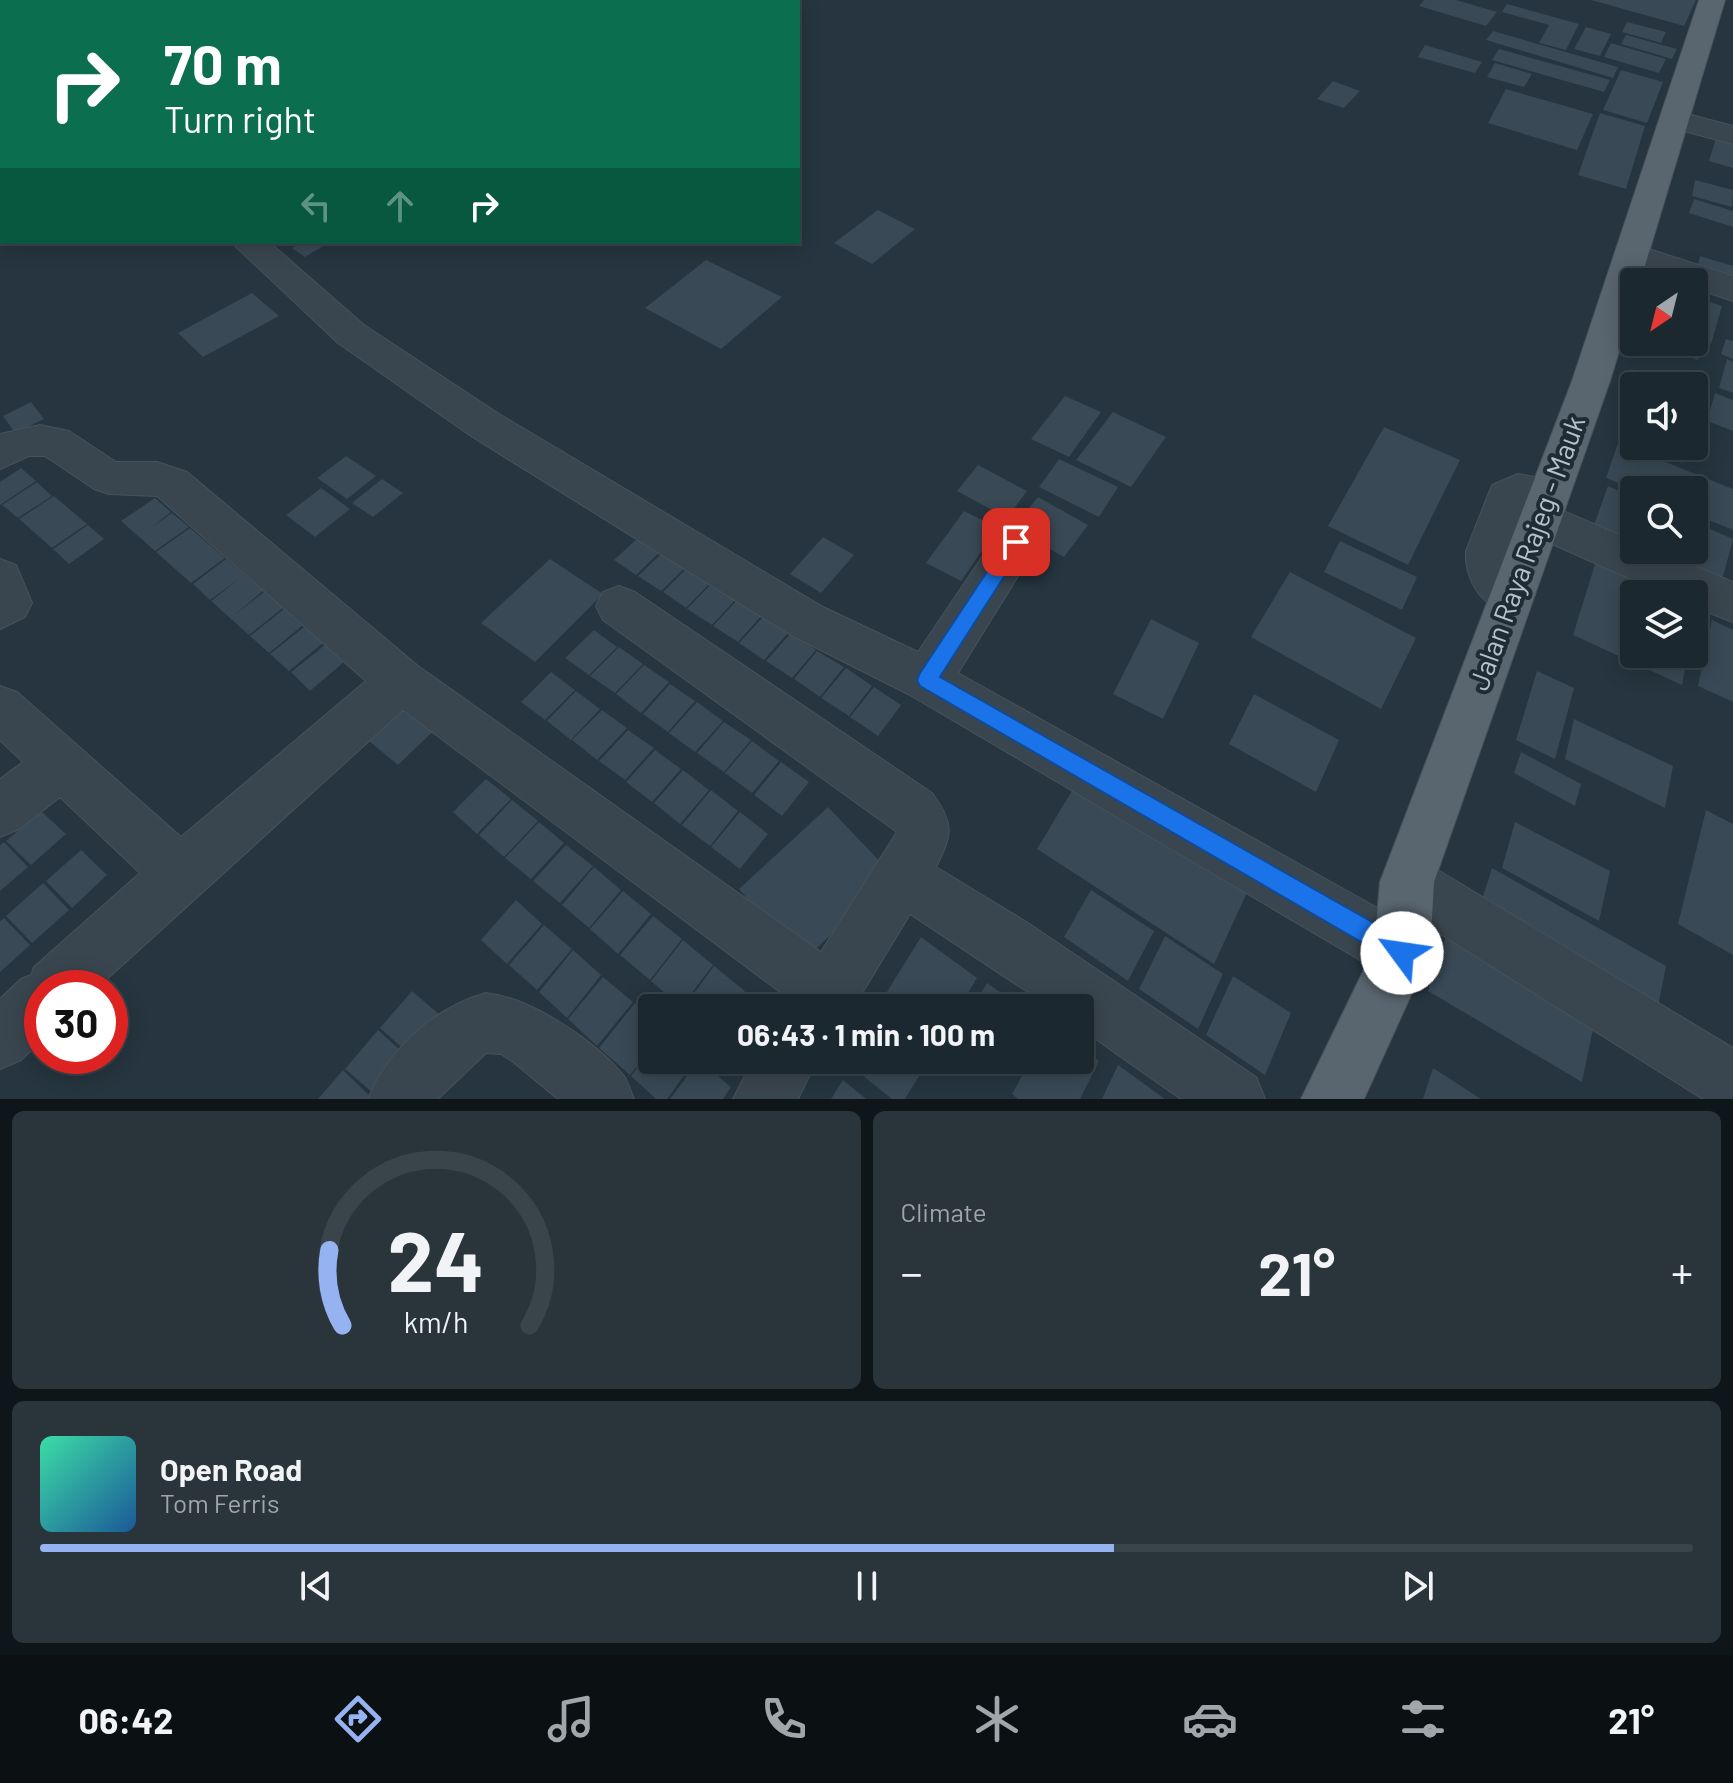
<!DOCTYPE html>
<html lang="en">
<head>
<meta charset="utf-8">
<style>
  :root { --surface:#1c282f; --page:#29343b; --text:#f1f3f6; --muted:#a0a6aa; --line:#3a444b; --accent:#95b2f1 }
  body { margin:0; font-family:Barlow,sans-serif; background:var(--page); color:var(--text); height:100vh; display:flex; flex-direction:column; font-size:30px; white-space:nowrap }
  * { box-sizing:border-box; margin:0 }
  p { font-size:26px; color:var(--muted) }
  .icon { flex:none; width:44px; height:44px; fill:none; stroke:currentColor; stroke-width:2; stroke-linecap:round; stroke-linejoin:round }
  .map { position:relative; height:1099px; overflow:hidden }
  .details { display:flex; flex-direction:column; gap:12px; padding:12px; background:#0f161a; flex:1 }
  .details>* { flex:none }
  .banner { position:absolute; left:0px; top:0px; width:800px; height:244px; box-shadow:0 4px 20px #0003,0 0 0 2px var(--line); background:#0b6e4f; color:#fff; overflow:hidden }
  .needle { width:52px; rotate:215deg }
  .fabs { position:absolute; left:1620px; top:268px; display:grid; gap:16px }
  .fabs a { display:grid; place-items:center; width:88px; height:88px; border-radius:8px; background:var(--surface); box-shadow:0 4px 20px #0003,0 0 0 2px var(--line); font-size:40px }
  .speed { position:absolute; left:24px; top:970px; display:flex; gap:16px; font-size:40px; font-weight:700; text-align:center }
  .speed>* { display:grid; place-content:center; width:104px; height:104px; border-radius:50%; background:var(--surface); box-shadow:0 4px 20px #0003,0 0 0 2px var(--line); line-height:1 }
  .speed .limit { border:12px solid #d22; background:#fff; color:#111 }
  .pin { position:absolute; display:grid; place-items:center; width:68px; height:68px; color:#fff; margin:-34px; border-radius:16px; box-shadow:0 4px 12px #0006 }
  .me { position:absolute; width:88px; margin:-44px; rotate:301deg; stroke-linejoin:round; filter:drop-shadow(0 0 6px #0008) }
  .turn { display:flex; align-items:center; gap:28px; height:168px; padding:0 32px; font-size:36px }
  .turn .icon { width:104px; height:104px; stroke-width:2.5 }
  .turn b { display:block; font-size:56px; line-height:68px }
  .lanes { display:flex; align-items:center; height:76px; padding:0 32px; background:#0003; justify-content:center; gap:40px; direction:ltr }
  .lanes .off { opacity:.35 }
  .big { font-size:60px; font-weight:700; line-height:1.1 }
  .details .card { flex:1; display:flex; flex-direction:column; justify-content:center; gap:12px; min-width:0; padding:0 28px; border-radius:12px; background:var(--page) }
  .details .dial { align-items:center; gap:0 }
  .dial svg { height:208px; overflow:visible; fill:none; stroke:var(--line); stroke-width:7; stroke-linecap:round; text-anchor:middle }
  .dial text { fill:var(--text); stroke:none }
  .song { display:flex; align-items:center; gap:24px }
  .cover { width:96px; height:96px; border-radius:12px; background:linear-gradient(135deg,hsl(160 70% 55%),hsl(210 70% 35%)) }
  .played { height:8px; border-radius:4px; background:linear-gradient(90deg,var(--accent) 65%,var(--line) 65%) }
  .keys { display:flex; justify-content:space-around; direction:ltr }
  .heat { display:flex; justify-content:space-between; align-items:center; font-size:44px; direction:ltr }
  .details .tiles { flex:1; display:grid; gap:12px; grid-template-columns:1fr 1fr }
  .card:last-child { grid-column:span 2 }
  .trip { position:absolute; left:638px; top:994px; width:456px; height:80px; border-radius:8px; background:var(--surface); box-shadow:0 4px 20px #0003,0 0 0 2px var(--line); font-weight:700; line-height:80px; text-align:center }
  .tab-bar { display:flex; height:128px; justify-content:space-around; align-items:center; background:#0b1013; color:var(--muted) }
  .tab-bar .icon { width:56px; height:56px }
  .tab-bar .current { color:var(--accent) }
  .tab-bar b { font-size:36px; color:var(--text) }
  .map>svg:first-child { display:block }
</style>
</head>
<body>
<div class="map">
<svg width="1733" height="1099" viewBox="0 0 1733 1099">
  <rect width="100%" height="100%" fill="#26353f"/>
  <path fill="#394955" d="M1424 0H1456L1497 12 1486 26 1419 6Z
    M1591 0H1696L1684 26Z
    M1507 4 1579 24 1566 50 1539 43 1549 25 1502 12Z
    M1627 22 1666 32 1661 43 1622 32Z
    M1586 27 1611 34 1600 56 1574 49Z
    M1493 31 1618 67 1613 78 1486 40Z
    M1626 35 1677 49 1672 59 1621 44Z
    M1611 43 1666 59 1659 73 1604 57Z
    M1425 45 1482 62 1475 73 1418 57Z
    M1499 49 1610 80 1604 92 1492 60Z
    M1495 63 1532 74 1524 87 1487 77Z
    M1621 70 1663 82 1647 123 1603 110Z
    M1333 81 1360 91 1344 108 1317 99Z
    M1506 89 1593 114 1577 150 1488 123Z
    M1600 113 1645 126 1626 189 1578 175Z
    M1716 138 1733 143V168L1709 161Z
    M1695 180 1733 190 1732 207 1692 196Z
    M1694 199 1733 211V227L1689 213Z
    M878 210 915 229 872 264 834 243Z
    M303 242H330L305 257 292 248Z
    M1700 256 1733 266V288L1695 275Z
    M706 260 782 297 721 349 645 308Z
    M252 293 279 316 203 357 178 333Z
    M1694 296 1722 306 1711 344 1694 338Z
    M1726 339 1733 341V359L1721 354Z
    M1649 342H1694L1702 345 1698 360Z
    M1727 359 1733 362V393L1719 388Z
    M1631 369 1676 386H1634V394L1624 390Z
    M1694 393 1705 397 1698 419 1694 417Z
    M1715 393 1733 400V431L1707 421Z
    M1065 396 1101 412 1069 457 1031 439Z
    M31 402 44 419 15 433 3 416Z
    M1113 412 1166 437 1131 487 1076 460Z
    M1384 427 1460 460 1408 565 1328 526Z
    M1618 443 1733 489V530L1694 514V490H1636L1606 478Z
    M1640 446H1686L1682 463Z
    M346 456 376 476 347 499 317 478Z
    M1059 459 1118 487 1099 517 1039 487Z
    M978 465 1027 491 1007 518 957 491Z
    M21 468 36 481 0 505V482Z
    M382 479 403 493 373 517 352 503Z
    M37 482 52 496 18 518 2 505Z
    M1608 486 1634 497V550L1592 531Z
    M321 488 350 509 315 537 286 515Z
    M54 496 87 524 52 548 19 519Z
    M1038 497 1088 525 1064 557 1013 528Z
    M155 498 171 512 152 527 172 513 189 527 155 551 121 521Z
    M964 511 998 528 961 581 926 563Z
    M1694 522 1733 539 1720 588 1635 550H1694Z
    M88 525 104 539 69 564 53 549Z
    M190 528 225 558 191 583 156 552Z
    M640 536 662 550 636 575 614 560Z
    M823 537 854 555 821 593 790 574Z
    M1340 541 1417 577 1402 610 1324 572Z
    M664 551 687 566 661 591 638 576Z
    M226 559 263 591 233 616 264 592 283 608 249 635 211 601 239 579 210 600 193 584Z
    M550 559 603 594 535 662 481 623Z
    M1596 561 1671 594H1634V654H1688L1682 685 1573 635Z
    M688 567 711 582 686 608 663 592Z
    M1290 572 1416 638 1381 709 1251 637Z
    M712 583 737 598 712 625 687 609Z
    M738 599 762 615 738 642 713 626Z
    M284 609 302 626 269 653 250 636Z
    M764 616 789 632 764 660 739 643Z
    M1151 619 1199 643 1163 719 1113 694Z
    M1712 620 1733 630V702L1698 686Z
    M304 627 323 643 289 671 270 654Z
    M594 630 617 647 589 675 565 658Z
    M791 633 816 650 792 678 766 661Z
    M325 645 344 662 310 691 291 672Z
    M619 647 643 664 615 693 590 676Z
    M817 651 844 667 820 697 794 679Z
    M644 665 669 682 641 713 616 694Z
    M846 668 872 686 849 716 821 698Z
    M1537 671 1574 688 1555 759 1516 740Z
    M551 672 575 690 545 720 521 702Z
    M670 684 695 701 668 732 643 714Z
    M874 687 901 705 878 736 850 717Z
    M413 689 448 717 398 765 363 736Z
    M576 691 600 709 571 740 547 721Z
    M1254 694 1339 740 1316 792 1229 744Z
    M697 702 723 721 695 752 669 733Z
    M602 710 627 728 597 760 572 740Z
    M1574 719 1673 766 1665 808 1565 759Z
    M724 722 751 740 724 772 697 753Z
    M628 730 654 748 625 780 599 761Z
    M752 741 779 761 752 793 725 773Z
    M655 750 681 769 652 802 626 782Z
    M1521 752 1581 784 1575 806 1514 773Z
    M781 762 809 782 782 816 754 795Z
    M683 770 709 790 680 824 654 803Z
    M486 779 511 799 477 834 453 812Z
    M1079 779 1251 884 1214 964 1037 849Z
    M711 790 738 811 710 846 682 825Z
    M512 800 538 821 504 857 479 835Z
    M828 807 892 874 803 962 739 889Z
    M1706 810 1733 824V955L1678 924Z
    M41 811 66 834 31 865 6 841Z
    M740 812 768 834 740 869 711 847Z
    M539 822 564 843 531 879 505 858Z
    M1515 822 1610 871 1599 921 1502 868Z
    M4 842 28 867 0 891V845Z
    M566 845 593 866 560 903 533 881Z
    M81 850 107 875 72 908 46 881Z
    M594 867 621 890 589 928 562 905Z
    M1492 868 1666 966 1657 1012 1479 909Z
    M43 883 69 910 32 943 6 916Z
    M1091 890 1154 931 1128 981 1064 937Z
    M623 891 651 914 618 954 590 929Z
    M516 900 542 924 507 964 481 940Z
    M653 916 682 939 650 980 620 955Z
    M4 918 30 945 0 972V921Z
    M544 925 572 949 537 990 509 965Z
    M1165 936 1223 974 1198 1029 1139 989Z
    M921 937 977 978 959 1008H902L885 995Z
    M1445 938 1594 1024 1582 1082 1428 991Z
    M683 940 713 965 681 1007 651 981Z
    M573 950 601 975 567 1018 539 992Z
    M714 966 745 991 733 1008H683Z
    M1233 976 1291 1013 1265 1075 1206 1035Z
    M603 977 633 1002 597 1046 568 1019Z
    M987 983 1022 1008H972Z
    M412 991 446 1020 414 1058 380 1028Z
    M746 993 765 1008H736Z
    M635 1003 652 1019V1046L630 1075 599 1048Z
    M378 1030 412 1061 380 1099 345 1069Z
    M1080 1047 1099 1061 1080 1099H1018L1012 1094 1031 1060H1080Z
    M652 1049V1060H695L667 1099H656L631 1076Z
    M699 1060 731 1087 723 1099H670Z
    M856 1060H929L905 1099H892L852 1067Z
    M987 1060H1013L1005 1074Z
    M1118 1065 1165 1099H1102Z
    M1433 1068 1481 1099H1423Z
    M343 1070 373 1099H318Z
    M843 1080 866 1099H831Z"/>
  <g fill="none" stroke-linecap="round" stroke-linejoin="round">
    <defs>
      <path id="minor" d="M0 0 8 2H2V18Z
        M1676 111 1733 126V144L1665 126 1661 120 1665 114Z
        M231 242H269L364 325 499 414 823 607 918 652 1001 529 1016 524 1031 529 1038 542 1031 555 958 673 1422 933 1430 953 1422 973 1402 981 1382 973 910 695 791 635 471 436 338 343Z
        M1633 244 1733 276V301L1694 288V282H1676L1621 263 1616 255 1621 247Z
        M40 425 69 431 116 462H157L187 472 418 666 821 952 897 832 603 620 596 606 603 592 619 586 635 592 932 793C954 823 953 834 936 867L1028 923 1256 1077 1265 1099H1181L1080 1028V1008H1052L910 914 853 1008H790L792 1001 403 710 97 988H42V1040L21 1060 0 1069V999L21 979 31 975 34 967 140 873 60 797 19 829 0 837V779L23 762 0 740V686L17 692 181 837 366 681 157 496 109 494 94 489 45 456H29L0 469V434Z
        M1518 474 1564 482 1570 494 1564 506 1556 508 1634 541V550H1656L1733 582V622L1694 607V594H1665L1525 532 1519 521C1514 535 1502 558 1514 571 1523 580 1529 583 1535 595L1528 609C1491 621 1464 586 1466 551L1492 485Z
        M0 559 16 565 32 603 25 617 0 629Z
        M1407 855 1426 863 1733 1048V1099H1703L1388 901 1380 882 1388 863Z
        M486 993C532 998 595 1041 624 1076 628 1082 631 1092 634 1099H558L512 1061 501 1054 486 1053 438 1099H368C388 1050 435 1007 486 993Z
        M753 1060H817L798 1099H733Z"/>
      <path id="major" d="M1699 0H1725L1640 282H1634V302L1610 381 1434 882 1430 953 1364 1099H1301L1374 949 1380 882 1572 381Z"/>
    </defs>
    <use href="#minor" stroke="#47525b" stroke-width="2"/>
    <use href="#major" stroke="#47525b" stroke-width="2"/>
    <use href="#minor" fill="#3a464f" fill-rule="evenodd"/>
    <use href="#major" fill="#59656f" fill-rule="evenodd"/>
  </g>
  <path fill="#1a73e8" stroke="#114b97" stroke-width="2" d="M1016 534 1023 537 1025 542 1023 547 940 677 1411 944 1414 953 1411 961 1402 964 1394 961 920 686 917 680 920 673 1010 537Z"/>
  <g text-anchor="middle" stroke-width="8" stroke-linejoin="round" paint-order="stroke">
    <g font-size="28" fill="#b7c1ca" stroke="#1f2b35">
      <text transform="translate(1527 553) rotate(-70)" y="10">Jalan Raya Rajeg - Mauk</text>
    </g>
  </g>
</svg>
<div class="fabs">
<a><svg class="needle" viewBox="-14 -14 28 28"><path d="M0-13l5 13h-10z" fill="#e53935"/><path d="M0 13l5-13h-10z" fill="#a0a6aa"/></svg></a>
<a><svg class="icon" aria-label="sound" viewBox="0 0 24 24"><path d="M4 9h4l5-4v14l-5-4H4zM17 9q2 3 0 6"/></svg></a>
<a><svg class="icon" aria-label="search" viewBox="0 0 24 24"><circle cx="10" cy="10" r="6"/><path d="M15 15l6 6"/></svg></a>
<a><svg class="icon" aria-label="layers" viewBox="0 0 24 24"><path d="M12 4l9 5-9 5-9-5zM3 14l9 5 9-5"/></svg></a>
</div>
<div class="speed"><div class="limit">30</div></div>
<div class="pin" style="left:1016px;top:542px;background:#d93025"><svg class="icon" aria-label="arrive" viewBox="0 0 24 24"><path d="M6 21V4h12l-3 4 3 4H6"/></svg></div>
<svg class="me" style="left:1402px;top:953px" viewBox="-20 -20 40 40"><circle r="19" fill="#fff"/><path d="M0-13L10 11 0 6-10 11z" fill="#1a73e8"/></svg>
<div class="trip">06:43 · 1 min · 100 m</div>
<div class="banner">
<div class="turn"><svg class="icon" aria-label="right" viewBox="0 0 24 24"><path d="M7 20v-9h11M14 6l5 5-5 5"/></svg><div><b>70 m</b>Turn right</div></div>
<div class="lanes"><svg class="icon off" aria-label="left" viewBox="0 0 24 24"><path d="M17 20v-9H6M10 6l-5 5 5 5"/></svg><svg class="icon off" aria-label="ahead" viewBox="0 0 24 24"><path d="M12 20V5M6 11l6-6 6 6"/></svg><svg class="icon" aria-label="right" viewBox="0 0 24 24"><path d="M7 20v-9h11M14 6l5 5-5 5"/></svg></div>
</div>
</div>
<section class="details">
<div class="tiles">
<div class="card dial"><svg viewBox="0 0 100 80">
<path d="M14 69A42 42 0 1 1 86 69"/>
<path d="M14 69A42 42 0 0 1 9 40" stroke="#95b2f1"/>
<text x="50" y="56" font-size="32" font-weight="700">24</text>
<text x="50" y="72" font-size="11">km/h</text>
</svg></div>
<div class="card"><p>Climate</p>
<div class="heat"><a>−</a><b class="big">21°</b><a>+</a></div>
</div>
<div class="card">
<div class="song"><i class="cover"></i><div><b>Open Road</b><p>Tom Ferris</p></div></div>
<div class="played"></div>
<div class="keys"><svg class="icon" aria-label="previous" viewBox="0 0 24 24"><path d="M18 5L8 12l10 7zM5 5v14"/></svg><svg class="icon" aria-label="pause" viewBox="0 0 24 24"><path d="M8 5v14M16 5v14"/></svg><svg class="icon" aria-label="next" viewBox="0 0 24 24"><path d="M6 5l10 7-10 7zM19 5v14"/></svg></div>
</div>
</div>
</section>
<nav class="tab-bar">
<b>06:42</b>
<svg class="icon current" aria-label="directions" viewBox="0 0 24 24"><path d="M12 3l9 9-9 9-9-9zM9 14v-3h6M13 9l2 2-2 2"/></svg>
<svg class="icon" aria-label="music" viewBox="0 0 24 24"><path d="M9 18V5l10-2v13"/><circle cx="6" cy="18" r="3"/><circle cx="16" cy="16" r="3"/></svg>
<svg class="icon" aria-label="phone" viewBox="0 0 24 24"><path d="M5 4h4l2 5-3 2q2 4 5 5l2-3 5 2v4C11 20 4 13 5 4z"/></svg>
<svg class="icon" aria-label="climate" viewBox="0 0 24 24"><path d="M12 3v18M4 7l16 10M4 17L20 7"/></svg>
<svg class="icon" aria-label="car" viewBox="0 0 24 24"><path d="M5 17H2v-5l4-1 3-4h7l3 4 3 1v5h-3M9 17h6M6 11h13"/><circle cx="7" cy="17" r="2"/><circle cx="17" cy="17" r="2"/></svg>
<svg class="icon" aria-label="filters" viewBox="0 0 24 24"><path d="M4 7h16M4 17h16"/><circle cx="9" cy="7" r="2"/><circle cx="15" cy="17" r="2"/></svg>
<b>21°</b>
</nav>
</body>
</html>
